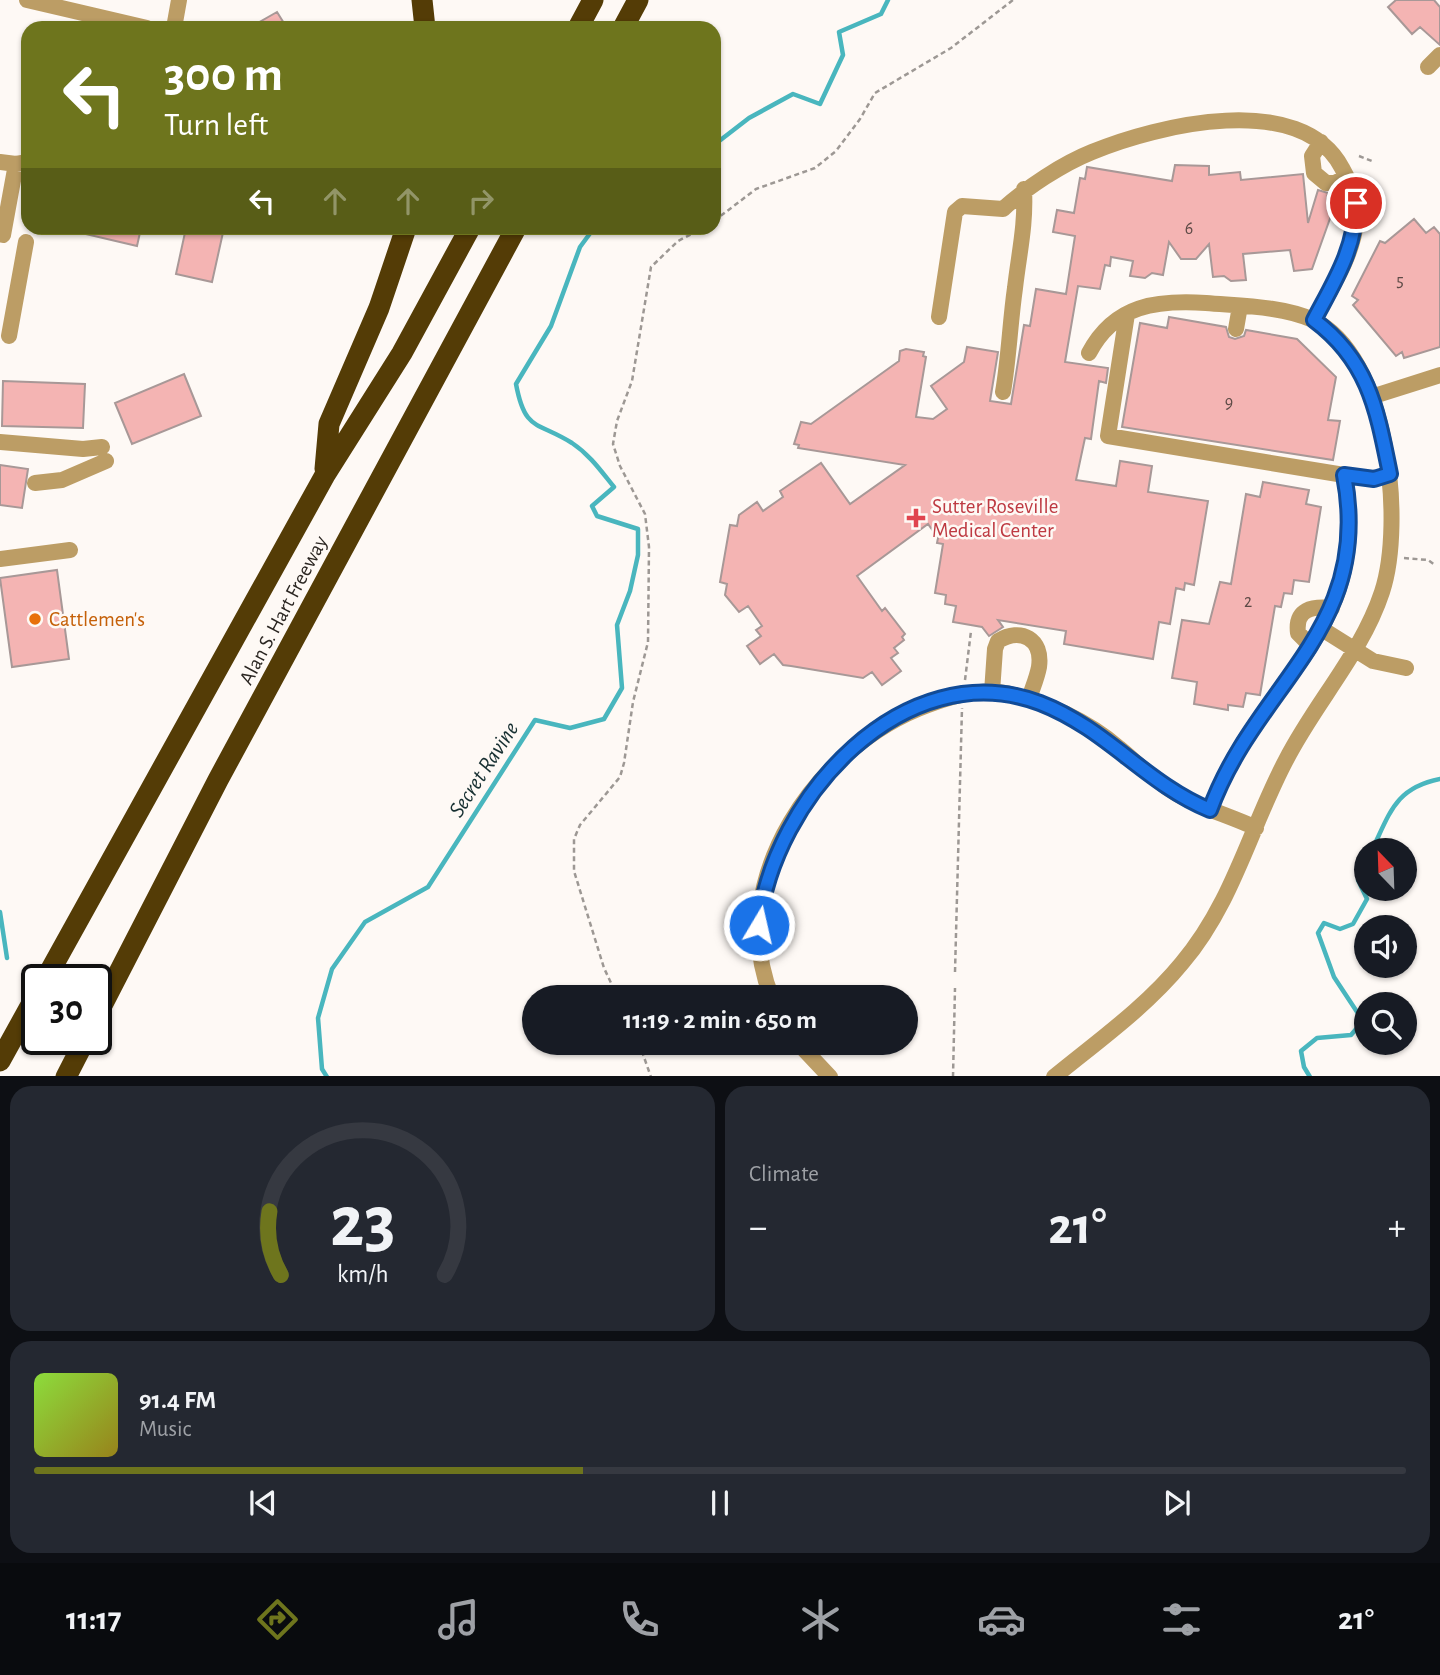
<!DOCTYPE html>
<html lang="en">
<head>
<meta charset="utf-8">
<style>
  :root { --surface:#171b24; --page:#242831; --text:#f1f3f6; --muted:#9ea1a6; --line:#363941; --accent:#6e751d }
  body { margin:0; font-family:"Alegreya Sans",sans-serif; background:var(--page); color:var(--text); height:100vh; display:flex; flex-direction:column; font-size:26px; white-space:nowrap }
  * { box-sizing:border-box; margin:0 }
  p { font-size:23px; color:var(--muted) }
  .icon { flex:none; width:38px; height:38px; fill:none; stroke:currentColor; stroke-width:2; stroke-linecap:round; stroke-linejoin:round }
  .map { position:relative; height:1076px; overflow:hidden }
  .drawer { display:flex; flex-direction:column; gap:10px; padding:10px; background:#0d0f14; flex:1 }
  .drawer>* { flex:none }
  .banner { position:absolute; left:21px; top:21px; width:700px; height:214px; border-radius:21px; box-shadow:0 2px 5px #0004; background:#6e751d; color:#fff; overflow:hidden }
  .needle { width:46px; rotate:337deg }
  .buttons { position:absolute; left:1354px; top:838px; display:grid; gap:14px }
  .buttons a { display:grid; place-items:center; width:63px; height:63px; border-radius:50%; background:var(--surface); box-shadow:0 2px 5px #0004; font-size:35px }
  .speed { position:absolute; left:21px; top:964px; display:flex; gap:14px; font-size:35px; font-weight:700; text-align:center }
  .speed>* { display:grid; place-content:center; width:91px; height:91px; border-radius:50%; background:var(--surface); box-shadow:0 2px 5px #0004; line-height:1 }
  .speed .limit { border:4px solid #111; border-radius:10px; background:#fff; color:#111 }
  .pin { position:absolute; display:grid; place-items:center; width:60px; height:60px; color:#fff; margin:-30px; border:4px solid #fff; border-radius:50%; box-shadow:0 2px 7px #0007 }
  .me { position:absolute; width:77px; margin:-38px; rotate:9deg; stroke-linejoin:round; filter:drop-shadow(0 0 5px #0008) }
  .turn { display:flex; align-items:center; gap:24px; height:147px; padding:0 28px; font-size:32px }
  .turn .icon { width:91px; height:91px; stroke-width:2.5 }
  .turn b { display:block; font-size:49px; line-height:60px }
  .lanes { display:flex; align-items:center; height:66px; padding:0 28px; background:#0003; justify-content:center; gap:35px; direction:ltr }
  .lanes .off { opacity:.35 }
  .big { font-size:52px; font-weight:600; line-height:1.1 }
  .drawer .card { flex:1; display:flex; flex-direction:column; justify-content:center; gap:10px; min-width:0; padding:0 24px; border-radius:21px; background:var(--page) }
  .drawer .dial { align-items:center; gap:0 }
  .dial svg { height:182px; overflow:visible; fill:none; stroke:var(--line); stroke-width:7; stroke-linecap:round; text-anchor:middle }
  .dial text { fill:var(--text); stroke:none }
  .song { display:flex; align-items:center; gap:21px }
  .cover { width:84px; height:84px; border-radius:10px; background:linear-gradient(135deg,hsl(90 70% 55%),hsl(50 70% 35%)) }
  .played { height:7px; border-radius:4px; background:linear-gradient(90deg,var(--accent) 40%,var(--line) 40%) }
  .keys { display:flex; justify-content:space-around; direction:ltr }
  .heat { display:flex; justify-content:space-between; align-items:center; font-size:38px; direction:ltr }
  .drawer .tiles { flex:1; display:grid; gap:10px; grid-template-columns:1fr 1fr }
  .card:last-child { grid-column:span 2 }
  .trip { position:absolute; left:522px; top:985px; width:396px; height:70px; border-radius:35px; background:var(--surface); box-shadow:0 2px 5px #0004; font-weight:600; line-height:70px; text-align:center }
  .tab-bar { display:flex; height:112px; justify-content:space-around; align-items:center; background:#090b0e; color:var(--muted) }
  .tab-bar .icon { width:49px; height:49px }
  .tab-bar .on { color:var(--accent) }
  .tab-bar b { font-size:32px; color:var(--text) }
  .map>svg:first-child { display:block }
</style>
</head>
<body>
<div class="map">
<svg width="1440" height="1077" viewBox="0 0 1440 1077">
  <rect width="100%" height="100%" fill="#fef9f5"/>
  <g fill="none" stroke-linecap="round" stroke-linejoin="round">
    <path stroke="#49b6be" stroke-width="4.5" d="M714 145 749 118 793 94 820 104 843 55 839 32 881 14 888 0
      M1372 850C1390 813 1395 788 1440 779
      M0 912 7 958
      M327 1077 322 1069 318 1018 332 969 365 922 428 887 535 720 570 728 604 719 622 688 617 625 630 591 638 555V529L597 516 592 506 614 487C601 471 590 455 572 443 537 421 525 432 516 384L551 326 580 247 594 228
      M1310 1077 1304 1067 1301 1051 1317 1038 1351 1035 1363 1021 1334 977 1318 933 1324 923 1340 929 1353 924 1367 899 1358 880 1367 861"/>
  </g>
  <path fill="#f4b4b3" stroke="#a89897" stroke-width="2" d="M1396 0H1434L1440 7V45L1420 27 1412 34 1388 7Z
    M277 12 287 28H249Z
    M1175 165 1209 166V175L1240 172 1241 180 1303 174 1308 223 1318 190 1328 193 1327 199 1333 210 1312 269 1294 271 1290 250 1243 254 1246 280 1231 281 1224 276 1213 277 1209 244 1196 259H1181L1169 242 1163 275 1152 273 1145 278 1130 276 1133 261 1111 257 1110 266 1105 265 1100 289 1078 286 1065 362 1108 368 1106 383 1099 381 1091 439 1085 438 1076 480 1116 486 1120 461 1152 466 1148 492 1208 501 1194 585 1185 583 1184 590 1176 588 1170 624 1159 622 1153 659 1064 644 1066 631 998 620 1003 627 989 636 982 627 953 622 956 606 945 604 946 595 935 593 943 544 937 543 938 538 928 524 857 576 882 611 885 608 905 634 902 637 904 640 894 648 898 653 891 658 901 671 882 685 872 672 863 678 791 666 783 665 774 654 760 664 747 646 761 636 756 630 762 626 748 606 739 612 725 595 727 584 720 582 730 525 737 526 739 515 757 502 763 511 783 497 780 491 821 463 850 504 905 465 798 448 799 445 794 444 801 422 811 424 899 361 900 351 906 349 924 352 923 356 926 357 916 417 933 419 947 409 931 386 964 362 967 347 998 352 990 401 1011 404 1024 325 1030 326 1036 289 1066 294 1075 236 1053 232 1057 210 1074 213 1080 178 1085 179 1087 167 1172 181Z
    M1414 219 1426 233 1434 227 1440 234V347L1404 358 1402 352 1396 356 1353 305 1358 300 1352 296 1380 241 1385 243Z
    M77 228H141L137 246 77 232Z
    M186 228H224L212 282 176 274Z
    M1169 317 1226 327 1229 337 1235 339 1244 336 1246 330 1297 339 1336 377 1328 420 1340 421 1333 460 1122 427 1140 323 1167 328Z
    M184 374 201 416 132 444 115 403Z
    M3 381 85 384 83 428 2 426Z
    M0 465 28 469 22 508 0 505Z
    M1263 482 1309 490 1306 504 1321 507 1309 582 1294 580 1292 594 1284 593 1281 607 1275 606 1260 695 1246 693 1243 707 1228 705V710L1194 704 1197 682 1172 678 1182 620 1209 624 1220 582 1231 584 1246 494 1260 497Z
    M57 570 69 659 12 667 0 578Z"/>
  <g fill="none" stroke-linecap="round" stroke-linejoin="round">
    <path stroke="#9d9894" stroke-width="2.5" stroke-dasharray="5 3.5" stroke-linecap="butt" d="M1359 156 1372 161
      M714 221 756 189 815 168 836 151 860 119 875 93 951 48 1013 0
      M1404 558 1428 560 1435 565
      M965 680 971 631
      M955 972 962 708
      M618 998 604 968 574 871V839L580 825 620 777 624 763 633 702 648 642 649 547 645 514 620 466 613 444 617 421 632 381 651 267 678 241 703 228
      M639 1043 651 1077
      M953 1077 955 988"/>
    <path stroke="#bc9d65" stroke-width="16" d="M27 0 147 28
      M174 28 179 0
      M1428 67 1440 55
      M1321 142 1312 156 1314 173 1326 183H1335L1347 177
      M0 162 16 164 28 162
      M0 234 3 235 16 164
      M1127 314 1108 436 1344 475 1374 479 1390 474
      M939 317 955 212 962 206 1003 209C1026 188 1062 164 1092 152 1157 125 1301 90 1342 168 1352 186 1358 202 1356 223 1352 258 1330 290 1314 320
      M1236 329 1240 306
      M9 336 26 242
      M1003 392C1009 357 1010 323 1015 288 1019 253 1026 225 1024 189
      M1371 397 1440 375
      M0 442 83 449 102 447
      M35 483 62 480 106 461
      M0 559 70 550
      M1322 629 1373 661 1406 668
      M1311 646 1298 633C1295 609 1312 606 1332 608
      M992 692 995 649 998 641C1021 627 1043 639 1039 667 1037 678 1032 689 1029 699
      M1210 810C1255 681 1375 635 1344 475
      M772 998C723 880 818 745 928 705 952 696 980 688 1006 693 1046 702 1088 721 1119 748 1136 762 1151 777 1169 789 1196 807 1226 814 1256 828
      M798 1043 830 1077
      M1054 1077C1098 1041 1146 1007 1182 963 1233 903 1250 828 1286 760 1315 703 1362 653 1382 592 1405 522 1388 355 1313 320 1282 306 1240 306 1206 303 1157 300 1115 304 1089 353"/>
    <path stroke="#543c06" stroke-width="21" d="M422 0 425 28
      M578 28 593 0
      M623 28 638 0
      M325 469 329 424 379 308 406 228
      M45 980 325 475 402 353 470 228
      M96 1017 218 780 516 228
      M0 1061 37 994
      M66 1077 85 1040"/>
  </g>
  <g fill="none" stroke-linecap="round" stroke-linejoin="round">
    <defs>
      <path id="route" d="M759 925C772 799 904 652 1040 703 1107 729 1145 783 1210 810 1256 683 1374 630 1344 475L1374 479 1390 474C1377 410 1369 361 1314 320 1334 282 1356 248 1356 203"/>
    </defs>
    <use href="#route" stroke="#114b97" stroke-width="18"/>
    <use href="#route" stroke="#1a73e8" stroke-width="12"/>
  </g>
  <path fill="#e0444e" stroke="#fef9f5" stroke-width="2.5" d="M912.5 507.5h7v7h7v7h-7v7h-7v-7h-7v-7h7z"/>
  <circle fill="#e8710a" stroke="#fef9f5" stroke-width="2.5" cx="35" cy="619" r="7"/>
  <g text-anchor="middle" stroke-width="5" stroke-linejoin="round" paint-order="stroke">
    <g font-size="18" fill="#5d4a46">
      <text x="1189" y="234">6</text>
      <text x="1400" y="286">5</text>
      <text x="1229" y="408">9</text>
      <text x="1248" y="607">2</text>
    </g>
    <g font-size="21" fill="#be3a42" stroke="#fef9f5" text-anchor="start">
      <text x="932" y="513">Sutter Roseville<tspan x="932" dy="24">Medical Center</tspan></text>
    </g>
    <g font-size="21" fill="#2b2622" stroke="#fef9f5">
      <text transform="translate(283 610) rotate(-62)" y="7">Alan S. Hart Freeway</text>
    </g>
    <g font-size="21" fill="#c56008" stroke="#fef9f5" text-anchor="start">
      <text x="49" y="626">Cattlemen's</text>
    </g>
    <g font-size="23" font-style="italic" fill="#172f31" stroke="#fef9f5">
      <text transform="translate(483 769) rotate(-57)" y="8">Secret Ravine</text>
    </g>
  </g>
</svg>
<div class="buttons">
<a><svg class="needle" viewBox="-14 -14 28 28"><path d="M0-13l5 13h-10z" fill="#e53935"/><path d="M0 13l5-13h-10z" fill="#9ea1a6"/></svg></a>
<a><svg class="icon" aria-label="sound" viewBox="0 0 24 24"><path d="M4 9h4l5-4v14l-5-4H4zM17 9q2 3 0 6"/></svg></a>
<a><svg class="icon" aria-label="search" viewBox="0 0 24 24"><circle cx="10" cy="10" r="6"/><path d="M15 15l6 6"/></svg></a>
</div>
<div class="speed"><div class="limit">30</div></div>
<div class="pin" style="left:1356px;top:203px;background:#d93025"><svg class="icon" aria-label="arrive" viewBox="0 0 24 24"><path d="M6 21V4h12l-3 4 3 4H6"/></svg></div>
<svg class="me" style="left:759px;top:925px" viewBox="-20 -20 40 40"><circle r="17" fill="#1a73e8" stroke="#fff" stroke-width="3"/><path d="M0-11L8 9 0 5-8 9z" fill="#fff"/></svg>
<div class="trip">11:19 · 2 min · 650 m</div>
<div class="banner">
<div class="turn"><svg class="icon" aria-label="left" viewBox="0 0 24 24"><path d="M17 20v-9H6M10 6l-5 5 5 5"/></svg><div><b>300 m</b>Turn left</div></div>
<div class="lanes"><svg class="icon" aria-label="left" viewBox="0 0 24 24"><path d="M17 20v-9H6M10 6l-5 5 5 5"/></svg><svg class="icon off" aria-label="ahead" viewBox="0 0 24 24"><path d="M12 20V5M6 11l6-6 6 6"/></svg><svg class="icon off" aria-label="ahead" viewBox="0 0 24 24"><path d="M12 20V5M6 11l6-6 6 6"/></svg><svg class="icon off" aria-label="right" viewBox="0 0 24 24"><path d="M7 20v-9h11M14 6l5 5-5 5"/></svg></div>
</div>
</div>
<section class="drawer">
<div class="tiles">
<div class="card dial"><svg viewBox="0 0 100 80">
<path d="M14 69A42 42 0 1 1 86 69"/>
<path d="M14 69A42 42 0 0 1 9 41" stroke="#6e751d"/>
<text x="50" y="56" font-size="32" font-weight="700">23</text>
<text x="50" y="72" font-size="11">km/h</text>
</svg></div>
<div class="card"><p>Climate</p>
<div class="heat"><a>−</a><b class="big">21°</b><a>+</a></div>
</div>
<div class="card">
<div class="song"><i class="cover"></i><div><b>91.4 FM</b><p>Music</p></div></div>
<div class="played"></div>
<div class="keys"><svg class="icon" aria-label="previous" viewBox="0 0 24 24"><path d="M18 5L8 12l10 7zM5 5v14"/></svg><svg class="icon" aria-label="pause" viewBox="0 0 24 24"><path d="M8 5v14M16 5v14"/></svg><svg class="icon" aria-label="next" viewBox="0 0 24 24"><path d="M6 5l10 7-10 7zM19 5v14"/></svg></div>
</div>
</div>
</section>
<nav class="tab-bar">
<b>11:17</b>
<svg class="icon on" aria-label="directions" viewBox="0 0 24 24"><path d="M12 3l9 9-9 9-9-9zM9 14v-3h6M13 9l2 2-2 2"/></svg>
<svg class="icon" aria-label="music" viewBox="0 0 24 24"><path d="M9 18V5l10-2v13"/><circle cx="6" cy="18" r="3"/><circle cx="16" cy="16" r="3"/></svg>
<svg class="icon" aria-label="phone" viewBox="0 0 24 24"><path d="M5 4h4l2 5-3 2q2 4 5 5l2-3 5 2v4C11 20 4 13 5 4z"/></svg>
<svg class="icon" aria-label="climate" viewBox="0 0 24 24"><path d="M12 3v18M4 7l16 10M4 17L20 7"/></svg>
<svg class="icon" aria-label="car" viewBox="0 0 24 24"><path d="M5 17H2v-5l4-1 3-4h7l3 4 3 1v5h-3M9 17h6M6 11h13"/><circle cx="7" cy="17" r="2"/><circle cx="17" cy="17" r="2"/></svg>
<svg class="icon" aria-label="filters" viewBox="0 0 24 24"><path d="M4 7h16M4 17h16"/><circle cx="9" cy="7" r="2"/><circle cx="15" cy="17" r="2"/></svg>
<b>21°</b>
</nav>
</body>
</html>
